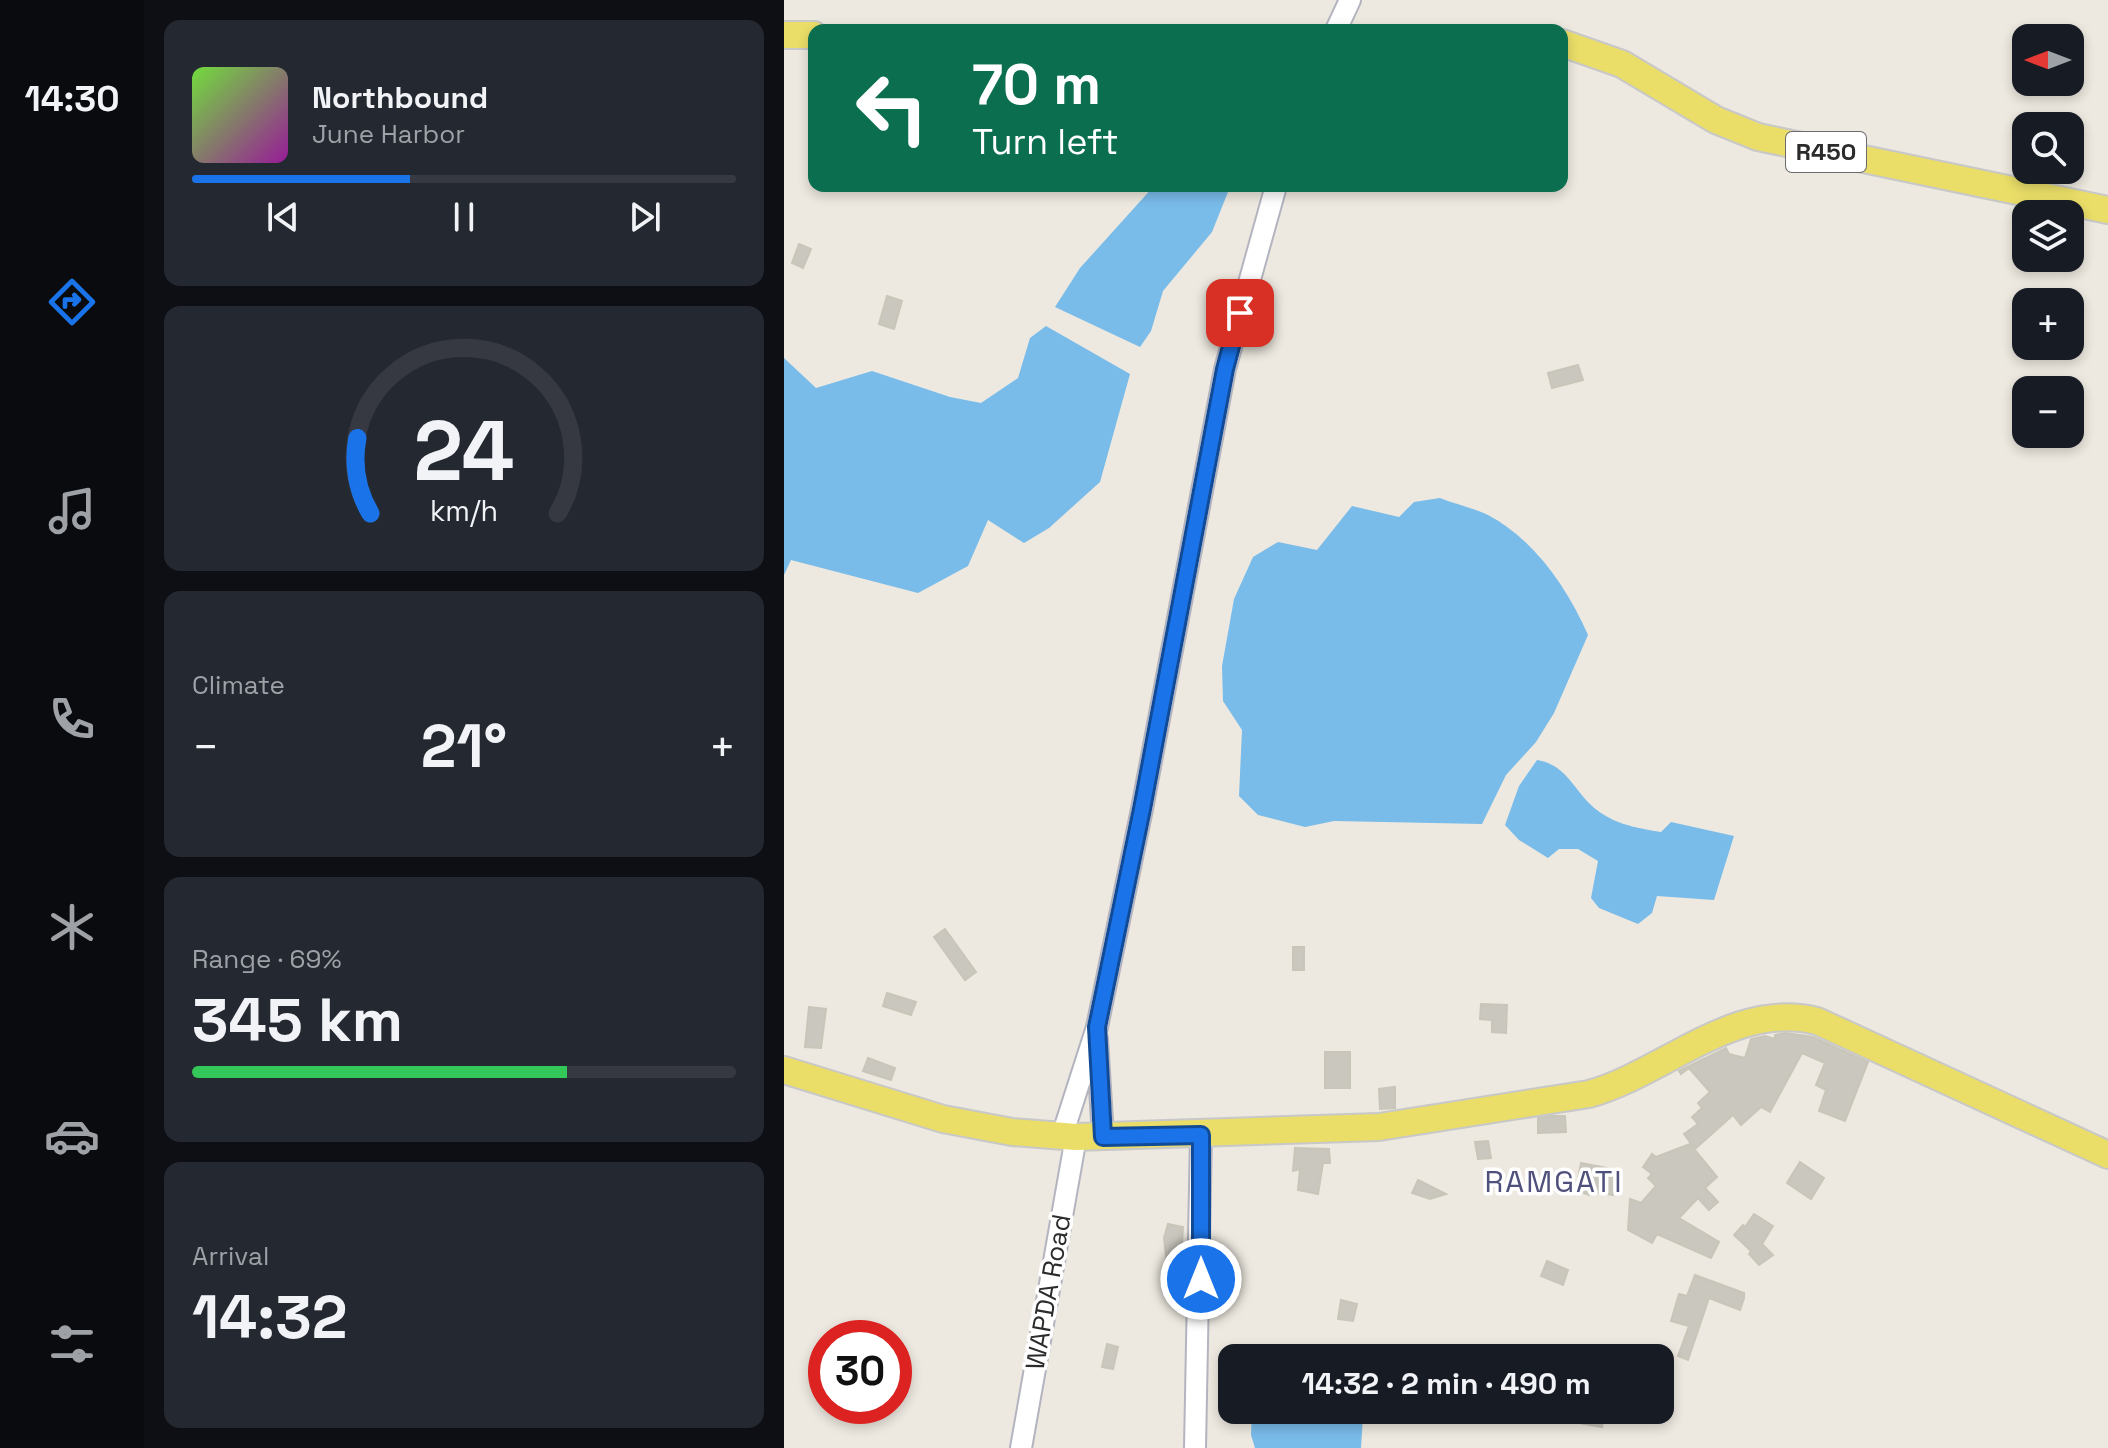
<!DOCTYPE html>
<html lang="en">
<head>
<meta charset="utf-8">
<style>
  :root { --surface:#171b24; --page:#242831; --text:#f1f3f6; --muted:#9ea1a6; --line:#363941; --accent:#1a73e8 }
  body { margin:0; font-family:"Space Grotesk",sans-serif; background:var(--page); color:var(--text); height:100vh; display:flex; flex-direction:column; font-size:30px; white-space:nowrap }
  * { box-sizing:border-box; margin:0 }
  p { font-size:26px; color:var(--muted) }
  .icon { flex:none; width:44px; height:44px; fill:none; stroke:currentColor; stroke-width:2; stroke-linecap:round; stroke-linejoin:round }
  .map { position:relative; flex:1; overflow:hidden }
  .details { display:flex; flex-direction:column; gap:20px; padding:20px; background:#0d0f14; width:640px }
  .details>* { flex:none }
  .banner { position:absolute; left:24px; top:24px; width:760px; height:168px; border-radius:16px; box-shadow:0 4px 12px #0003; background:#0b6e4f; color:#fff; overflow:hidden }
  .needle { width:52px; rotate:270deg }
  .controls { position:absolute; left:1228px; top:24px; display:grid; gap:16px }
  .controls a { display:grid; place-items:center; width:72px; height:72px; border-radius:16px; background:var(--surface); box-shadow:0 4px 12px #0003; font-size:40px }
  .speed { position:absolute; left:24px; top:1320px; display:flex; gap:16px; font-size:40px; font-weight:700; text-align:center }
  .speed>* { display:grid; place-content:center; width:104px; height:104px; border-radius:50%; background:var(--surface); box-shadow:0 4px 12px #0003; line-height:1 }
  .speed .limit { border:12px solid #d22; background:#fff; color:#111 }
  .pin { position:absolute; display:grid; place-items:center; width:68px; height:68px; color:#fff; margin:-34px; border-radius:16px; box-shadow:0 4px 12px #0006 }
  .me { position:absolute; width:88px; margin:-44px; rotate:0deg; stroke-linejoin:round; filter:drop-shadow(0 0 6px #0008) }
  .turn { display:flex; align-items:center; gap:28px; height:168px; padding:0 32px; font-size:36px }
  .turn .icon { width:104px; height:104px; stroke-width:2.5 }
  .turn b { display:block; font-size:56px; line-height:68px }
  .big { font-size:60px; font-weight:700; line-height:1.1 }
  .details .card { flex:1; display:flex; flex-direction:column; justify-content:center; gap:12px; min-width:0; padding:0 28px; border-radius:16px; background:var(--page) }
  .details .dial { align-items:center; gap:0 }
  .dial svg { height:208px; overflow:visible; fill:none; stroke:var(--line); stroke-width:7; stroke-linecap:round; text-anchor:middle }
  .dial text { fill:var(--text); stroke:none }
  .song { display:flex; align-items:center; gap:24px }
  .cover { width:96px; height:96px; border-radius:12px; background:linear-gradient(135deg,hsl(100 70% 55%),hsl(300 70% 35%)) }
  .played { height:8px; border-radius:4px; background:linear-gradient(90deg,var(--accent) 40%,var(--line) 40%) }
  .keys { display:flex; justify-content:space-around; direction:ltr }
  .heat { display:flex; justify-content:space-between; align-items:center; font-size:44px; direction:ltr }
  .charge { height:12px; border-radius:6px; background:linear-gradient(90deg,#34c759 69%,var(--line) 0) }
  .trip { position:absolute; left:434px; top:1344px; width:456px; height:80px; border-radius:16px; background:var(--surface); box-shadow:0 4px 12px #0003; font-weight:700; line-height:80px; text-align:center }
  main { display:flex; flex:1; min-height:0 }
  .dock { display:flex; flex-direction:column; width:144px; justify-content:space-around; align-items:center; background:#090b0e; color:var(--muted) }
  .dock .icon { width:56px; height:56px }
  .dock .on { color:var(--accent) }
  .dock b { font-size:36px; color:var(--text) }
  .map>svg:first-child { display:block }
</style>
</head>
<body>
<main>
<nav class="dock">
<b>14:30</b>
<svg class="icon on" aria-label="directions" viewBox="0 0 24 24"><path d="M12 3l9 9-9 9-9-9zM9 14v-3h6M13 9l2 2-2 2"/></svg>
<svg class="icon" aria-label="music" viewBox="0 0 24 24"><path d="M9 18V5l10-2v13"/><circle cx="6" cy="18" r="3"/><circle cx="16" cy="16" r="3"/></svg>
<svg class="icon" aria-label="phone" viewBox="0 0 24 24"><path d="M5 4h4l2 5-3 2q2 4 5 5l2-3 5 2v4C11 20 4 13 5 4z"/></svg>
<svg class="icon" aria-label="climate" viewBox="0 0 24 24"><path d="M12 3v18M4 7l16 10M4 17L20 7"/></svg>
<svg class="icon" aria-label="car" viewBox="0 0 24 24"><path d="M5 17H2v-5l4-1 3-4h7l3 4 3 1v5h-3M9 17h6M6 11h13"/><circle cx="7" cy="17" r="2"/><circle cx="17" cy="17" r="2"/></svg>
<svg class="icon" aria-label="filters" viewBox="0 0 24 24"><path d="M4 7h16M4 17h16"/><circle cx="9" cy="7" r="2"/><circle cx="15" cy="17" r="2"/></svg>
</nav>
<section class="details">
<div class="card">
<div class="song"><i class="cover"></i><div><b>Northbound</b><p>June Harbor</p></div></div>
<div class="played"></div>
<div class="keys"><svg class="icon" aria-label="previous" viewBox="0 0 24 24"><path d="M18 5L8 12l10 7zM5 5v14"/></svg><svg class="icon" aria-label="pause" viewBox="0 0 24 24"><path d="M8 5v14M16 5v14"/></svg><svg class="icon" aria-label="next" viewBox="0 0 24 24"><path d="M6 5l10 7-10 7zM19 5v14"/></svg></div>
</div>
<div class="card dial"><svg viewBox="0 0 100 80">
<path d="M14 69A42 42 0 1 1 86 69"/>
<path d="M14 69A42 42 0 0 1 9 40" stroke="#1a73e8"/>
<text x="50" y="56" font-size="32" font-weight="700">24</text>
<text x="50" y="72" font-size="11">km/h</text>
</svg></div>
<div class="card"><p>Climate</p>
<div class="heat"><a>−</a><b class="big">21°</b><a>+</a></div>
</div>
<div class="card"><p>Range · 69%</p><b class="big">345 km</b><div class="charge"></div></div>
<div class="card"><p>Arrival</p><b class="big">14:32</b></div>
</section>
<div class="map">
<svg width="1324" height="1448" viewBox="0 0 1324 1448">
  <rect width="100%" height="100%" fill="#ede9e0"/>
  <path fill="#79bbe9" d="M370 186 446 187 428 232 379 291 367 331 356 347 271 307 296 268Z
    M262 326 346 374 316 482 265 528 240 543 204 520 184 566 134 593 7 560 0 575V358L32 388 88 371 166 397 197 403 234 378 246 338Z
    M656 498C671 504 689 508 704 515 750 539 784 589 804 635L770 713 752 742 722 775 698 824 550 821 521 827 474 815 455 796 458 730 439 701 438 666 450 599 469 557 494 542 533 550 568 506 615 517 630 502Z
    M753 760C780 764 788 786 806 804 825 823 851 828 877 832L887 822 950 836 930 900 873 896 868 913 854 924 815 908 807 898 814 861 794 849H775L764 858 735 840 721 825 735 786Z
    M468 1410H573L579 1416 577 1448H471L467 1435Z"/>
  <path fill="#c9c7be" stroke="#c9c5b9" stroke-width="2" d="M15 244 27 249 19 268 8 263Z
    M103 296 118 301 110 329 95 324Z
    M794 365 799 380 768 388 764 373Z
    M161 929 192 972 181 980 150 937Z
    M509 947H520V970H509Z
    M103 993 132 1002 127 1015 99 1006Z
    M697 1004 723 1005 722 1033 708 1032V1020L696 1019Z
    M25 1007 42 1009 37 1048 21 1047Z
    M1002 1033 1029 1037 1084 1062 1061 1121 1035 1111 1042 1090 1032 1085 1041 1063 1018 1053 986 1112 977 1107 957 1125 949 1115 911 1149 900 1134 914 1124 908 1117 918 1108 914 1103 926 1092 905 1068 897 1074 895 1071 942 1048 945 1054 961 1058 967 1039 981 1036 991 1039V1035Z
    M541 1052H566V1088H541Z
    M84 1058 111 1068 107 1080 79 1071Z
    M611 1087V1108L596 1109 595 1089Z
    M765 1116H781L782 1132 754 1133V1118Z
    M704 1141 707 1158 694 1159 691 1142Z
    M906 1144 933 1177 921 1188 934 1202 925 1210 914 1198 895 1218 935 1242 927 1258 873 1234 868 1243 844 1230 846 1199 857 1203 872 1186 864 1178 868 1174 859 1167 868 1154 872 1157Z
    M511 1148 545 1149 546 1163H539L534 1194 514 1190 516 1169 509 1171Z
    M1016 1162 1040 1178 1027 1199 1003 1183Z
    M797 1163 834 1170 829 1195 806 1191 805 1195 792 1190Z
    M634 1180 662 1194 646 1199 628 1193Z
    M970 1214 989 1226 978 1244 989 1255 975 1265 965 1254 967 1251 950 1235 959 1225 961 1227Z
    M384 1224 399 1227 397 1262 383 1264 380 1238Z
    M763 1261 784 1270 779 1285 757 1276Z
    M911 1275 960 1293V1298L956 1310 925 1298 904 1360 894 1356 905 1326 887 1321 895 1294 903 1296Z
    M557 1300 573 1304 569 1321 554 1319Z
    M323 1344 334 1347 329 1369 318 1367Z
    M786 1410 820 1414 818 1427 784 1421Z"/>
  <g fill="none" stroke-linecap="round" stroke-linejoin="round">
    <defs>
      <path id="minor" d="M552 30 566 0
        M313 1039 319 1137
        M278 1136 313 1027 358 809 441 369 492 186
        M237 1448 292 1137
        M411 1448 417 1135"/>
      <path id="major" d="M0 35H30
        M778 43 838 64 932 120 974 137 1324 210
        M0 1070 159 1119 228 1132 292 1137 595 1127 805 1094C881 1073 950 1000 1033 1021L1324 1155"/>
    </defs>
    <use href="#minor" stroke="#b3b4bf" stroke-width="24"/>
    <use href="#major" stroke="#c8c8c8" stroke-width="30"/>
    <use href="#minor" stroke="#fff" stroke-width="20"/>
    <use href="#major" stroke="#eade68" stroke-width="26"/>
  </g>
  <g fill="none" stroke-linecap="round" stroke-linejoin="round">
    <defs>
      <path id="route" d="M417 1279V1135L319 1137 313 1027 358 809 441 369 456 313"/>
    </defs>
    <use href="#route" stroke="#114b97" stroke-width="20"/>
    <use href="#route" stroke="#1a73e8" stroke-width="14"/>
  </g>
  <g text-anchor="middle" stroke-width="7" stroke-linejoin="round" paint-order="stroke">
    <rect fill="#fff" stroke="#6b6b6b" stroke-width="2" x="1002" y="132" width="80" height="40" rx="6"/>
    <g font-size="24" font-weight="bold" fill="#2c2c2c">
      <text x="1042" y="160">R450</text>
    </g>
    <g font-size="26" fill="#2c2c2c" stroke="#fff">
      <text transform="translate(264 1292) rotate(-80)" y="9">WAPDA Road</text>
    </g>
    <g font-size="30" letter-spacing="2" fill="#4f507b" stroke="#fff">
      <text x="770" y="1192">RAMGATI</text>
    </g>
  </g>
</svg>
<div class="controls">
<a><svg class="needle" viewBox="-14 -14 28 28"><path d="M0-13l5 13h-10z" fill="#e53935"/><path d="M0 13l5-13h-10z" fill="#9ea1a6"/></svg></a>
<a><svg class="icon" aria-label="search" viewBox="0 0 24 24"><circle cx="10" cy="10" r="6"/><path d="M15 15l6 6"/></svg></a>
<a><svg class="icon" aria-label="layers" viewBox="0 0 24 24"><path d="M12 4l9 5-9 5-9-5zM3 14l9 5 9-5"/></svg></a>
<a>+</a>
<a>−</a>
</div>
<div class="speed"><div class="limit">30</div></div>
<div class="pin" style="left:456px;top:313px;background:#d93025"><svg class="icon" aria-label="arrive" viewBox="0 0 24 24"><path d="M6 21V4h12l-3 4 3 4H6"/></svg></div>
<svg class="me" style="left:417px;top:1279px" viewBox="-20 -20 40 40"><circle r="17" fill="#1a73e8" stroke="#fff" stroke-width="3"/><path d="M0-11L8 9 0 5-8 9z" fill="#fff"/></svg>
<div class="trip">14:32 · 2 min · 490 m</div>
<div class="banner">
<div class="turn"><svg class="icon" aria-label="left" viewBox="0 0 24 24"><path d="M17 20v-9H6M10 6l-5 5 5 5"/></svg><div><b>70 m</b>Turn left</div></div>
</div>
</div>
</main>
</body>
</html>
